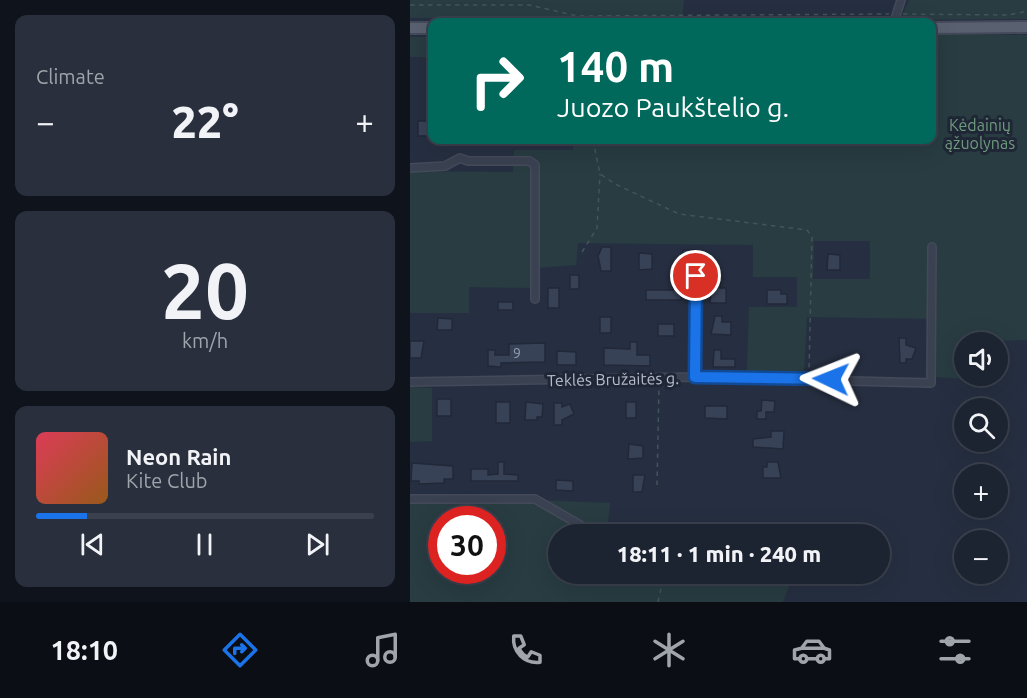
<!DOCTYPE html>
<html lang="en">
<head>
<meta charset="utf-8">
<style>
  :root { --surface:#1c2331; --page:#292f3d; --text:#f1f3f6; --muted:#a0a4ab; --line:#3a404d; --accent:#1a73e8 }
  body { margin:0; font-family:Ubuntu,sans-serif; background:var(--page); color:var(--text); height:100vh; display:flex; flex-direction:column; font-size:22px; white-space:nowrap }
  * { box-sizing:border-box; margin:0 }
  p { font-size:20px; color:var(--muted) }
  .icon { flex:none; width:33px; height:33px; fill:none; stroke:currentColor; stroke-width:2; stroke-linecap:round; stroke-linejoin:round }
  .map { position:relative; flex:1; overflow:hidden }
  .panel { display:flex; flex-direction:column; gap:15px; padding:15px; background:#0f131b; width:410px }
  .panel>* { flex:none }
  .top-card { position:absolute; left:18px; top:18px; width:508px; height:126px; border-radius:12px; box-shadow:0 6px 24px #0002,0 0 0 2px var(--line); background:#00695c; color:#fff; overflow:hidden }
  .controls { position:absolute; left:544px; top:332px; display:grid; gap:12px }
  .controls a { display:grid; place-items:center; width:54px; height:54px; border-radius:50%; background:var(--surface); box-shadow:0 6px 24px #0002,0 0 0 2px var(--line); font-size:30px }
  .speed { position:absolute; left:18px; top:506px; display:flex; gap:12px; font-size:30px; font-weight:700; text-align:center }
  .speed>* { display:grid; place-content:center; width:78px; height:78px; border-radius:50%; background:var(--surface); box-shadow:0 6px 24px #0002,0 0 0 2px var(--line); line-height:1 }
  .speed .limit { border:9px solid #d22; background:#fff; color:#111 }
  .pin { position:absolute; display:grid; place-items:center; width:51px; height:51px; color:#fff; margin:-26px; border:3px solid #fff; border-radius:50%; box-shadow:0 2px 6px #0007 }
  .me { position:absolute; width:66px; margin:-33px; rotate:272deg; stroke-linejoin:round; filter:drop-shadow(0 0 4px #0008) }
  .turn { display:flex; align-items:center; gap:21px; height:126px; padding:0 30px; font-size:27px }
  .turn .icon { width:78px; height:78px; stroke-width:2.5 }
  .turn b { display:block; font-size:42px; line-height:51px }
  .big { font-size:45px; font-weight:800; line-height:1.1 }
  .panel .card { flex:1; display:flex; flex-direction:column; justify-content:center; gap:9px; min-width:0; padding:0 21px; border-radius:12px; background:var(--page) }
  .panel .dial { align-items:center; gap:0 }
  .dial b { font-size:78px; line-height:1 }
  .song { display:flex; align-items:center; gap:18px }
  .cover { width:72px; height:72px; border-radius:9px; background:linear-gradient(135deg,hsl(350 70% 55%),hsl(30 70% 35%)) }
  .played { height:6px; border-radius:3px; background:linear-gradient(90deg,var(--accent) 15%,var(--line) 15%) }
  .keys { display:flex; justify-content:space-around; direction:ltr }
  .heat { display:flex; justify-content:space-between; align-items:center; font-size:33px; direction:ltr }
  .trip { position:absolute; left:138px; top:524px; width:342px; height:60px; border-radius:30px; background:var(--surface); box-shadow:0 6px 24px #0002,0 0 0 2px var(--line); font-weight:800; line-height:60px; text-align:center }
  .tabs { display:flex; height:96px; justify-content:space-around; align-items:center; background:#0b0e14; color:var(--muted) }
  .tabs .icon { width:42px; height:42px }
  .tabs .selected { color:var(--accent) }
  .tabs b { font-size:27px; color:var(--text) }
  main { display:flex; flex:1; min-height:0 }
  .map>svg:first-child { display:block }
</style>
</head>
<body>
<main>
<section class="panel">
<div class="card"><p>Climate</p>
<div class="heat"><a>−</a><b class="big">22°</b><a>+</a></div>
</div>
<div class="card dial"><b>20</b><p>km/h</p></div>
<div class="card">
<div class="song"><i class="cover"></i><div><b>Neon Rain</b><p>Kite Club</p></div></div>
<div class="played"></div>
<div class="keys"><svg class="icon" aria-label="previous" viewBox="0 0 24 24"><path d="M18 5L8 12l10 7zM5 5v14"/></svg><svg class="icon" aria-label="pause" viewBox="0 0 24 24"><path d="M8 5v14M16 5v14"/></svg><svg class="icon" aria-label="next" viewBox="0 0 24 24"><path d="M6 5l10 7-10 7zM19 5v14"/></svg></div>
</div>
</section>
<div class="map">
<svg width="618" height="602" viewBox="0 0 618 602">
  <rect width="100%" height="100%" fill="#262f41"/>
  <path fill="#283c42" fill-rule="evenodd" d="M0 0H274L272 19 0 18Z
    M499 0H617V19L498 20 492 16Z
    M522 34 617 35V340L555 342 556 379 526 377V319L397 317 394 373 337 371 339 307H387V277H343V245L168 243 166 265 127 268 122 288 59 287V313H0V171L103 172 104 150H163V140H522ZM404 241H460V279H403Z
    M0 37H22V57H0Z
    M0 387 22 388V441L0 442Z
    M0 495 200 503 197 534H148V573H242L255 581 380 584 373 602H0ZM32 519H82V570H32Z"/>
  <path fill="#384257" stroke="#212838" stroke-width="1.5" d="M8 121H22L20 136H8Z
    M192 247H201V271H191L188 256Z
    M273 250H285L283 264 273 263Z
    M229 253 242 254V269L229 270Z
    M418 254 430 255V270H417Z
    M160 275H169V289H160Z
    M310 283V288H316V303H300L302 284Z
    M138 288H149V308H138Z
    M236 290H271V300H236Z
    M357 290H371V294H377V304H357Z
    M88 302H103V310H88Z
    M305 316H312V322H321V335L301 334Z
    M190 317H201V333H190Z
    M28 318 42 319V330H27Z
    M248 324H264V336H248Z
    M489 338H496V345L506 348 502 359H496V363H490Z
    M0 341H14L11 358H0Z
    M220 342H227V355H240V366L194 365V348L220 349Z
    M135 343V362L91 363V367L78 366V350H85V355H99V344Z
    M304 350H311V359H325V367H303Z
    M147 351 166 352V365H147Z
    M27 399H41V416H27Z
    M352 400 365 401 364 412H356V419H347V411H351Z
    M86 402H100V423H86Z
    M116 402 133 404 132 417H127V420H115Z
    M216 402H226V418H216Z
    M144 403H152V407L160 404 164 414 152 420V425H144Z
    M295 406H317V419L295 418Z
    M361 431H374L373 449 343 447V439L361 437Z
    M219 444 233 446V458L218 459Z
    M88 462H94V474L108 475V481H61V469H78V475L88 474Z
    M357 462H368L371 478H353V467H357Z
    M2 463 43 466V479H34V483L9 484V481H1Z
    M223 475H235L232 492H223Z
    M146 480 163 481V491L146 490Z
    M277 523H293V534H277Z"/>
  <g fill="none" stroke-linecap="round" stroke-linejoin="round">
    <defs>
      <path id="street" d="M484 22 491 0
        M0 168 35 166 50 158 58 161H119L125 165V299
        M285 377 286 276
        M0 382 285 377 521 383 522 247
        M0 499H125L186 534
        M267 530V534
        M250 573 275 578 349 577"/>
      <path id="primary" d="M0 28H22
        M522 28 618 27"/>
    </defs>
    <use href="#street" stroke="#444a5a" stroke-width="10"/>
    <use href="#primary" stroke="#444a5a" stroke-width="14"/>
    <path stroke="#42555a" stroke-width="1.5" stroke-dasharray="4.5 4.5" stroke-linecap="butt" d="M0 5H119L168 16 479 14
      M493 14 598 15 618 11
      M183 140 190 174 205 184 269 214 397 230 402 237 399 373
      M172 252 187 228 190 174
      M247 485 249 384
      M248 602 253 579"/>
    <use href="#street" stroke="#3a4151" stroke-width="7"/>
    <use href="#primary" stroke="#596070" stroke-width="10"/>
  </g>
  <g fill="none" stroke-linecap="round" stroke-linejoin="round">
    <defs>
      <path id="route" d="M286 276 285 377 421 379"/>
    </defs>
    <use href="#route" stroke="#114b97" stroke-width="15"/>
    <use href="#route" stroke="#1a73e8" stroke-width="10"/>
  </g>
  <g text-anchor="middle" stroke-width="6" stroke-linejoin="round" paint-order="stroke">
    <g font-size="14" fill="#959cac">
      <text x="107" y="358">9</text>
    </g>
    <g font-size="16" fill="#6f9b7d" stroke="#1f2636">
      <text x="570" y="131">Kėdainių<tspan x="570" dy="18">ąžuolynas</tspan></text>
    </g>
    <g font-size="16" fill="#b7bdcb" stroke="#1f2636">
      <text transform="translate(203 379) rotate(-1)" y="6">Teklės Bružaitės g.</text>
    </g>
  </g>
</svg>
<div class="controls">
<a><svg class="icon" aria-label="sound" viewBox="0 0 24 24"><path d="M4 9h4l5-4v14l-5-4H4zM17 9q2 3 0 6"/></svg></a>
<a><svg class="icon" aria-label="search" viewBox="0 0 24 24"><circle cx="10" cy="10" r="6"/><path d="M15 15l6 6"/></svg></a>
<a>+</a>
<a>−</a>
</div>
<div class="speed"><div class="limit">30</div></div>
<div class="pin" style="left:286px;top:276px;background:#d93025"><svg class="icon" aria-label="arrive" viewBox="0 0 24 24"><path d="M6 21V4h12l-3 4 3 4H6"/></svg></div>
<svg class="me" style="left:421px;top:379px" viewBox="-20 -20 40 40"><path d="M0-17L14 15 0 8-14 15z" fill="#1a73e8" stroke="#fff" stroke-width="4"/></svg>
<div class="trip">18:11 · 1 min · 240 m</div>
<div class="top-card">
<div class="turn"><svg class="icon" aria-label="right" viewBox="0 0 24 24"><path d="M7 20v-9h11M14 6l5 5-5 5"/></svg><div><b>140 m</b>Juozo Paukštelio g.</div></div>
</div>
</div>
</main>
<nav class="tabs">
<b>18:10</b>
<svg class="icon selected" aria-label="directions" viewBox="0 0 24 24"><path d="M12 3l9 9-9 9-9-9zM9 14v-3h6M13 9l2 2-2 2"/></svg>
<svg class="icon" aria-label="music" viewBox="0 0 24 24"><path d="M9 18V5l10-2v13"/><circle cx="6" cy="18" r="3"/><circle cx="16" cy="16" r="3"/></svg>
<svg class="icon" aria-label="phone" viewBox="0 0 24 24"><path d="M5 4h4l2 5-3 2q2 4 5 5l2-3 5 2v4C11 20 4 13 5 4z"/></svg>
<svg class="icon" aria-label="climate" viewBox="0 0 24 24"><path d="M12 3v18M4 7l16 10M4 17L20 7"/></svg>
<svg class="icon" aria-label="car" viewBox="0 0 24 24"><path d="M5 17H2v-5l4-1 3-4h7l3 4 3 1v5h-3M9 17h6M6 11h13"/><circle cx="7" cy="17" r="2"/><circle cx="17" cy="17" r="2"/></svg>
<svg class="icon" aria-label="filters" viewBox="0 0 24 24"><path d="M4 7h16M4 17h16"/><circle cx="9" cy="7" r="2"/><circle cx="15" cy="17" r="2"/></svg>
</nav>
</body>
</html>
